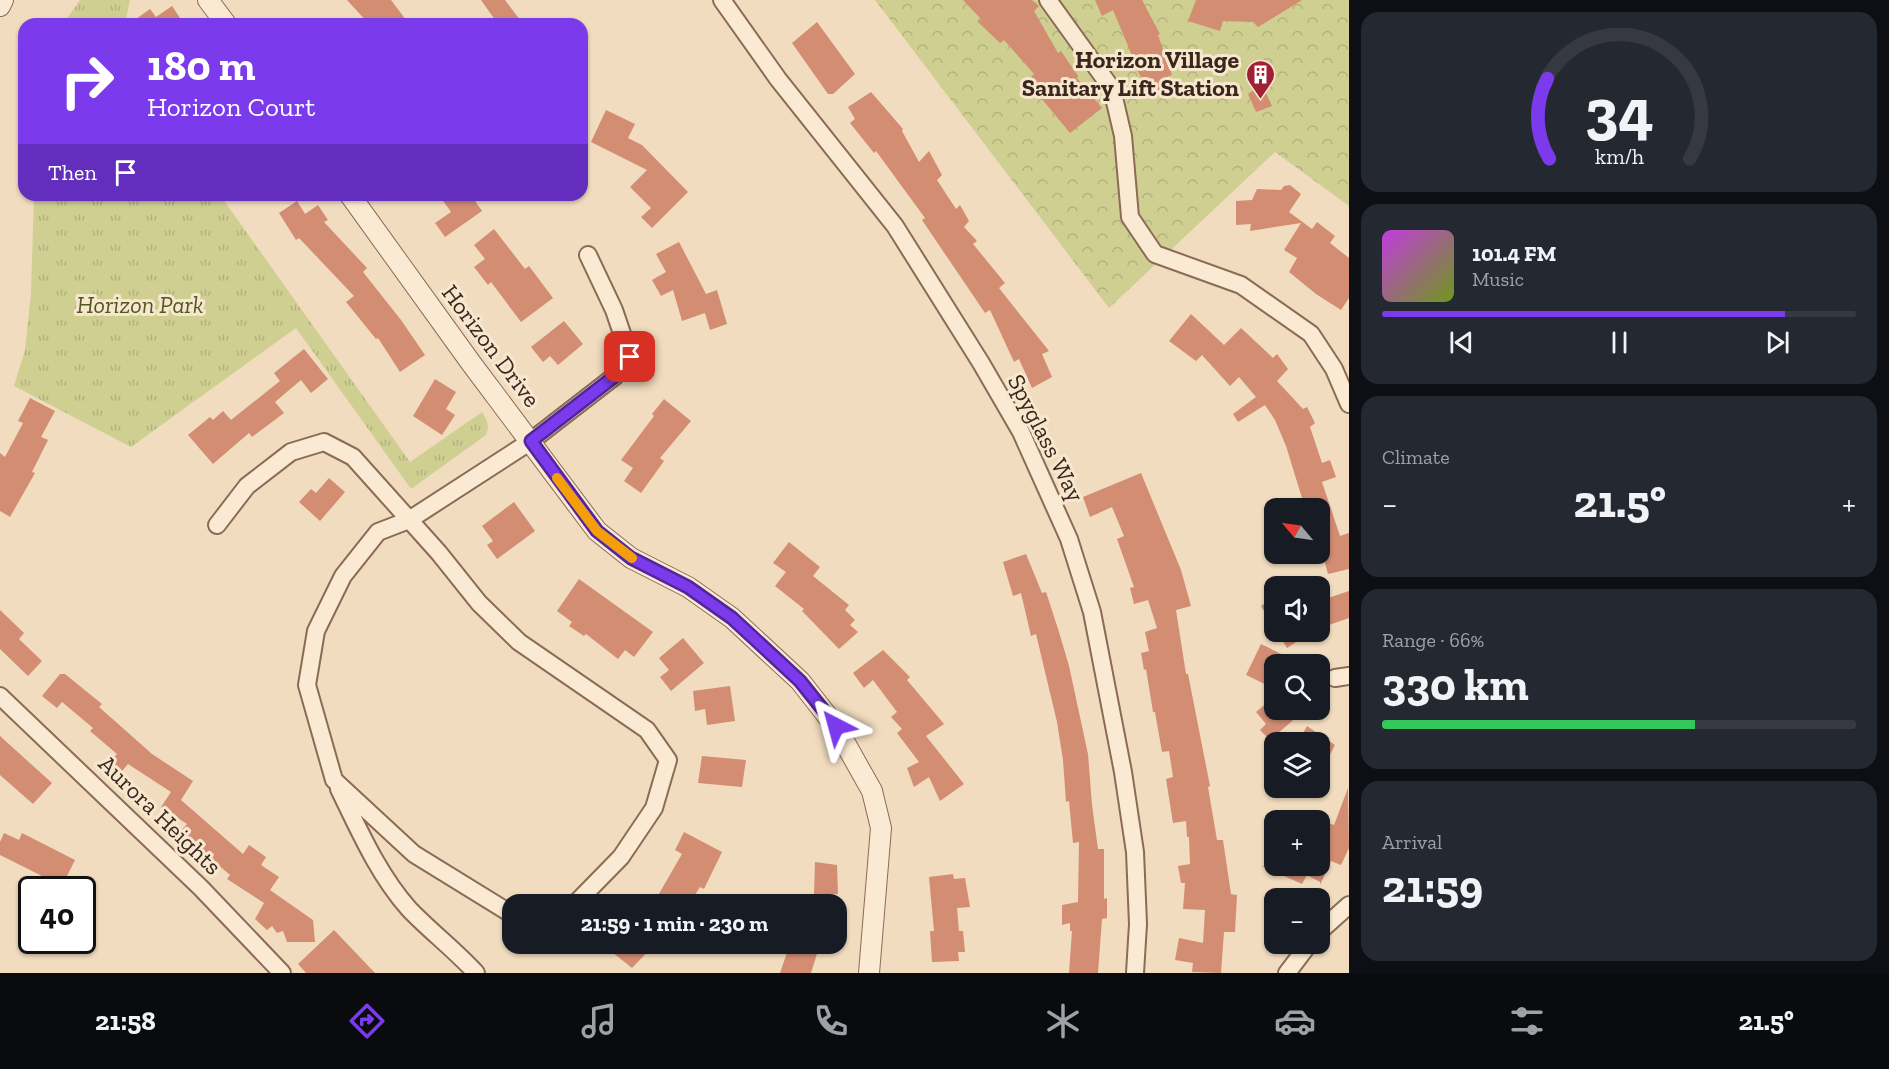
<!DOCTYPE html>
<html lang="en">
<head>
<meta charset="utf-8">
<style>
  :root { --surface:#171b24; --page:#242831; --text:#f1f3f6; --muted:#9ea1a6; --line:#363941; --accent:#7c3aed }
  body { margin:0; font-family:"Zilla Slab",serif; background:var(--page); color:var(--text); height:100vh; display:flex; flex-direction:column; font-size:22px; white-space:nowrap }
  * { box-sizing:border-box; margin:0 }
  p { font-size:20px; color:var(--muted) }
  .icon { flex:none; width:33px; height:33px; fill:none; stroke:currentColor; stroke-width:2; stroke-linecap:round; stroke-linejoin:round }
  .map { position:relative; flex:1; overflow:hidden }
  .details { display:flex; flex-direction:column; gap:12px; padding:12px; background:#0d0f14; width:540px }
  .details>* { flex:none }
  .hud { position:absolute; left:18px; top:18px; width:570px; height:183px; border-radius:18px; box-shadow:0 2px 4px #0004; background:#7c3aed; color:#fff; overflow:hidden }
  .needle { width:39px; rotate:299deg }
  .controls { position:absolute; left:1264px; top:498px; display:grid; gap:12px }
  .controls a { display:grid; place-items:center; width:66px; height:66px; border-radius:12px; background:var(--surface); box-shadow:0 2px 4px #0004; font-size:30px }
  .speed { position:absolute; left:18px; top:876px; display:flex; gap:12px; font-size:30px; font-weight:700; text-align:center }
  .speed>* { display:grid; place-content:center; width:78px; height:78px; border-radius:50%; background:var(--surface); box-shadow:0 2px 4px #0004; line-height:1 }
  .speed .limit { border:3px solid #111; border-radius:9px; background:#fff; color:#111 }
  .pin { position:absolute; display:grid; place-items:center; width:51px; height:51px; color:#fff; margin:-26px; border-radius:12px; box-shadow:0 3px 9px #0006 }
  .me { position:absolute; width:66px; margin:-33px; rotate:321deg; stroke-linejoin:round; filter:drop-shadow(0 0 4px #0008) }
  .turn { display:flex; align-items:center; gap:21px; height:126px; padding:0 30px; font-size:27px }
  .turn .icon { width:78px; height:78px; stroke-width:2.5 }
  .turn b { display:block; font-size:42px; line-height:51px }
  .then { display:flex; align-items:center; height:57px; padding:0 30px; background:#0003; gap:12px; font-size:22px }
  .big { font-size:45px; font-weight:700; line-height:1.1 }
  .details .widget { flex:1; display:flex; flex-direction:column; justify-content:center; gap:9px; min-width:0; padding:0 21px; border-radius:18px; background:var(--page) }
  .details .dial { align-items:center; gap:0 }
  .dial svg { height:156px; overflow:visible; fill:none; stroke:var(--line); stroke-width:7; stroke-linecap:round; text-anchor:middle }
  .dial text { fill:var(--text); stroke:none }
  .song { display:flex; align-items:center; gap:18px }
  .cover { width:72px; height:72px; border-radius:9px; background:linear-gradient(135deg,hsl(290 70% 55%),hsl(80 70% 35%)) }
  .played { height:6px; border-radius:3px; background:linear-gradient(90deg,var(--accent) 85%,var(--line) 85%) }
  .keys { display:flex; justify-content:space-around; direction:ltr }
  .heat { display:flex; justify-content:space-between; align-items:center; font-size:33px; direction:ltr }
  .charge { height:9px; border-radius:4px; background:linear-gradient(90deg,#34c759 66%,var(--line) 0) }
  .trip { position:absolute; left:502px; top:894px; width:345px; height:60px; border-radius:18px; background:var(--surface); box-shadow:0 2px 4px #0004; font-weight:700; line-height:60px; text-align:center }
  .dock { display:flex; height:96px; justify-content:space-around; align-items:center; background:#090b0e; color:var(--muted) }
  .dock .icon { width:42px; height:42px }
  .dock .on { color:var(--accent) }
  .dock b { font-size:27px; color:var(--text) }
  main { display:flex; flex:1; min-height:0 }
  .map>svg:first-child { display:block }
</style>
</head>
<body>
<main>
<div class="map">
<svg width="1349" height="973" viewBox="0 0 1349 973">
  <defs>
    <pattern id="forest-crowns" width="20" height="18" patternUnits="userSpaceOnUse" patternTransform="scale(1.5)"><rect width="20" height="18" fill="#d0cf92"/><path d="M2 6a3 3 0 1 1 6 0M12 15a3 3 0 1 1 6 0" fill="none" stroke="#b3b27d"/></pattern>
    <pattern id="park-tufts" width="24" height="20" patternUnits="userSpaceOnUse" patternTransform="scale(1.5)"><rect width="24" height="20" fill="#d0cf92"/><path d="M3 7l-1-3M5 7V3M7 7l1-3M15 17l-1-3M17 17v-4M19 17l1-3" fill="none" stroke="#b3b27d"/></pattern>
  </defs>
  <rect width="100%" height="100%" fill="#f1dcbf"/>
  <path fill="url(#forest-crowns)" d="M875 0H1349V206L1275 152 1109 308Z"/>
  <path fill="url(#park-tufts)" d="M80 0H130L125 24H63Z
    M34 195H220L410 462 482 412C487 420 490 425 486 435L411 489 296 328 131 447 14 386 25 350 31 293Z"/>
  <path fill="#d28d72" d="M347 0H391L409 24H369Z
    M481 0H505L523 24H498Z
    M963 0H1032L1039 6 1034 11 1058 53 1061 51 1078 76 1077 78 1102 108 1070 133 1032 87 1035 85 1030 78 1034 74 1004 40 1000 43 978 22 981 19Z
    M1095 0H1142L1160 34 1158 35 1172 75 1165 78 1172 88 1153 99 1131 59 1133 58 1113 10 1102 16Z
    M1196 0H1302L1258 27 1253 22 1223 21 1220 31 1188 21Z
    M172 6 184 24H129L150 9 156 17Z
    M817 22 855 74 833 94H828L792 43Z
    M1262 84 1272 106 1256 112 1248 94Z
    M871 92 903 129 902 131 919 162 929 151 942 175 937 180 956 209 960 205 969 221 964 227 977 241 973 244 1005 283 999 288 1049 351 1042 354 1052 377 1032 388 1019 359 1014 362 990 310 985 313 922 220 925 218 876 151 874 153 850 123 855 119 848 107Z
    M606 110 635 124 628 138 642 145 688 192 652 228 641 217 651 208 630 187 647 170 591 142Z
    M1290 185 1301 194 1289 212 1312 229 1317 222 1335 236 1330 243 1349 258V298L1341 310 1316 294 1289 272 1297 258 1284 250 1301 223 1250 231 1251 224 1236 225V201L1252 200 1257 189 1281 190 1284 186Z
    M439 195H471L482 211 445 237 435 223 451 212Z
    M297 201 305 214 318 205 328 220 324 222 367 268 363 272 401 320 425 355 400 372 378 338 376 339 346 302 354 296 299 238 296 240 279 213Z
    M494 229 525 269 529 266 553 298 521 322 491 282 488 285 474 267 485 259 474 245Z
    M679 242 706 294 717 290 727 324 710 330 705 313 682 321 673 290 661 296 652 280 666 272 656 254Z
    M1191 314 1224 345 1241 328 1273 358 1277 354 1288 369 1277 381 1303 409 1307 407 1315 423 1310 427 1322 463 1330 460 1336 477 1322 482 1340 536 1349 533V569L1328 574 1320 545V508H1277V506L1302 498 1286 446 1275 420 1265 405 1238 422 1233 414 1256 397 1239 377 1230 386 1202 355 1196 361 1169 341Z
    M564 321 583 344 558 365 550 356 543 362 531 347Z
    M304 349 328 379 311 393 301 380 275 402 284 413 252 437 249 433 213 464 188 435 210 417 213 420 223 411 231 420 280 381 274 373Z
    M435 379 456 392 446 409 455 415 442 435 413 416Z
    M30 398 55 411 41 437 48 440 32 472 35 473 10 517 0 511V453L5 457 23 423 18 421Z
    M664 399 691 421 660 458 664 461 641 493 624 481 633 468 621 460 654 416 652 414Z
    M1141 473 1181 570 1191 606 1176 610 1186 674H1188L1210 786 1208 787 1217 840H1223L1231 894 1237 895 1235 932H1224L1221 973 1192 972 1193 963 1175 960 1179 938 1203 943 1205 910 1183 909 1185 883H1181L1178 866 1190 864 1189 837H1187L1186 821 1173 823 1166 779 1173 777 1169 751 1162 752 1155 712H1153L1146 669 1144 670 1141 653 1149 651 1145 632 1157 628 1148 600 1134 604 1130 588 1134 587 1117 539 1124 536 1112 507 1090 517 1083 497Z
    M329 478 345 492 320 521 299 502 311 489 316 493Z
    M514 502 535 531 497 559 487 545 493 541 482 526Z
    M789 542 820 567 813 576 849 605 845 610 855 620 850 625 858 632 839 649 802 611 804 609 775 586 786 572 773 563Z
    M1026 554 1042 593 1046 592 1059 632 1069 666 1088 754 1092 805 1098 849H1104V899L1107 898V918L1102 919 1098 973H1069L1072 931H1070V923L1062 925V905L1078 902 1079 842 1073 843 1069 801 1066 802 1063 760 1057 722 1036 634 1031 636 1021 593 1013 596 1003 562Z
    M579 579 653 632 634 657 625 650 618 659 586 634 584 636 569 626 572 622 557 611Z
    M1349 591V618L1329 625 1322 600Z
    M1275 596V629L1261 606Z
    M0 610 24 633 19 639 42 661 28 676 0 649Z
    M1277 632H1311L1287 648Z
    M683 638 704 663 671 691 660 677 669 670 659 658Z
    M1261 644 1302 664H1275V689L1246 675Z
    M883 650 910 677 907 680 944 724 926 736 964 784 940 801 929 777 914 787 907 768 919 762 897 733 902 729 891 717 897 712 873 680 864 688 853 673Z
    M60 674H65L102 704 99 707 152 754 193 781 181 800 243 854 249 845 266 857 261 865 279 877 270 890 313 920 315 942H287L283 931 277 933 272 926 267 930 255 919 264 903 227 879 230 875 180 832 187 824 161 807 171 792 128 764 122 771 110 761 117 754 90 731 93 728 62 702 57 708 42 696Z
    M730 686 735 721 707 725 705 709 695 711 693 691Z
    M1275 696V710H1305L1270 740 1260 730 1266 724 1256 712Z
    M1307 726 1335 745 1320 774V742H1298Z
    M0 736 52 783 33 804 0 775Z
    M702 756 746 760 742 787 698 783Z
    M1348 788 1349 848 1341 865 1331 861 1320 885V882L1307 875 1302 884 1262 866H1320V820L1334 825Z
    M684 832 722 852 704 889 700 887 689 904H653L682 854 675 850Z
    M4 833 19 840 22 833 75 860 62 886 0 855V842Z
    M815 862 837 865 838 894 814 895Z
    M953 874 954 879 965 878 970 907 957 908 959 931H963L965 952H958L959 961 932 962 930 931H934L929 877Z
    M334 930 375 973H306L298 964Z
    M602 944H655L632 968Z
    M790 944H820L811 973H780Z"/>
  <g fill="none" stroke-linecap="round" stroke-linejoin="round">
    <defs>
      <path id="minor" d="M722 0 778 79 895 226 981 363 1021 432 1069 539 1092 612 1123 772 1135 852 1138 924 1135 973
        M1048 0 1112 89 1123 136 1130 217 1155 254 1241 285 1311 334 1334 369 1349 404
        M217 525 247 486 291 452 324 442 353 457 439 553 479 603 519 642 647 730 668 760 654 808 621 857 575 904
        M1335 678 1349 676
        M0 696 201 888 282 973
        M339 789C359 830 378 874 409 909 430 931 455 950 476 973
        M513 915 414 854 334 780 307 685 316 631 343 576 378 532 409 520 531 441 615 376 630 357 614 310 588 255
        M1320 931 1349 905
        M1287 973 1309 944"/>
      <path id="tertiary" d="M208 0 226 24
        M0 6 3 0
        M350 195 471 363 597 531 631 558 688 587 732 618 800 681 836 727 872 791 881 828 869 973"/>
    </defs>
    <use href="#minor" stroke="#8b6b56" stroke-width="20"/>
    <use href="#tertiary" stroke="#8b6b56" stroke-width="22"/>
    <use href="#minor" stroke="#fbead3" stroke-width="16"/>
    <use href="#tertiary" stroke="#fbead3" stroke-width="20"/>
  </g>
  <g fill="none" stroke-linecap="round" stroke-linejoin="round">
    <defs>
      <path id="route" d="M630 357 615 376 531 441 597 531 631 558 688 587 732 618 800 681 836 726"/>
    </defs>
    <use href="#route" stroke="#51269a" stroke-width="15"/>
    <use href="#route" stroke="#7c3aed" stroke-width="10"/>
    <path stroke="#f59e0b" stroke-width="10" d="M557 478 597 531 632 558"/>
  </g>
  <defs>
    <symbol id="building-pin" viewBox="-11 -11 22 30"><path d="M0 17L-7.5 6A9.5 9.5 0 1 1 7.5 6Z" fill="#9f2133" stroke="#f8e7cf"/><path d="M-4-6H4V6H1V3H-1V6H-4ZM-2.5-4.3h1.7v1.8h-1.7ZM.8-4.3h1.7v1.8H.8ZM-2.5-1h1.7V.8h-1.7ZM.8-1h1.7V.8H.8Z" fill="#fff"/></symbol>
  </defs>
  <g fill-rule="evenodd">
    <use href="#building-pin" x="1244" y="58" width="33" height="45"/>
  </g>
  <g text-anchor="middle" stroke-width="6" stroke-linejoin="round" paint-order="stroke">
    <g font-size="24" font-weight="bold" fill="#3a261c" stroke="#f8e7cf" text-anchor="end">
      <text x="1239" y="68">Horizon Village<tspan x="1239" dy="28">Sanitary Lift Station</tspan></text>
    </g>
    <g font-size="24" font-style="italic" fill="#515821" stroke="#f8e7cf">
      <text x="140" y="313">Horizon Park</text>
    </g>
    <g font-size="24" fill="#3a261c" stroke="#f8e7cf">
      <text transform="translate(491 346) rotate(53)" y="8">Horizon Drive</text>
      <text transform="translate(1046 438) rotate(63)" y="8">Spyglass Way</text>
      <text transform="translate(160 815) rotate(44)" y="8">Aurora Heights</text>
    </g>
  </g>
</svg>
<div class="controls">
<a><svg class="needle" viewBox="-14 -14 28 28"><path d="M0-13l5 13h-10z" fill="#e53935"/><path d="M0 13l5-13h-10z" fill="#9ea1a6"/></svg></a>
<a><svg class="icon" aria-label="sound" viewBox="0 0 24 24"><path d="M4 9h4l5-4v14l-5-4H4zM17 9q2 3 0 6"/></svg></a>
<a><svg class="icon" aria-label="search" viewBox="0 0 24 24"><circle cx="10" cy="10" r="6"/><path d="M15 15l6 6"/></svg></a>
<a><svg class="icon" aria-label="layers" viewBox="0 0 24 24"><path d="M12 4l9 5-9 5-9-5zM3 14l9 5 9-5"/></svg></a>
<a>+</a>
<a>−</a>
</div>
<div class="speed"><div class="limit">40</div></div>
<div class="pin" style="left:630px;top:357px;background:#d93025"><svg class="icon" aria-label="arrive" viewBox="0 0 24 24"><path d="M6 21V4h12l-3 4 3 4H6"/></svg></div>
<svg class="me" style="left:836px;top:726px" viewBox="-20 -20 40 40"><path d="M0-17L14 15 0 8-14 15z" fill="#7c3aed" stroke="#fff" stroke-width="4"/></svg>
<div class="trip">21:59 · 1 min · 230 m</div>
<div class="hud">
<div class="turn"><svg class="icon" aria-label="right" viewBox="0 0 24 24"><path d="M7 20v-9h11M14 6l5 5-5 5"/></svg><div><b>180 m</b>Horizon Court</div></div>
<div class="then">Then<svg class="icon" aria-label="arrive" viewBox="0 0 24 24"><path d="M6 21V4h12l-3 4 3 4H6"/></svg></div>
</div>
</div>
<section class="details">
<div class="widget dial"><svg viewBox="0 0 100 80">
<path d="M14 69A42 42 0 1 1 86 69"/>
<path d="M14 69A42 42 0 0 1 13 28" stroke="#7c3aed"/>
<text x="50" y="56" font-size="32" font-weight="700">34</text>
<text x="50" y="72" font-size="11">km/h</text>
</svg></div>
<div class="widget">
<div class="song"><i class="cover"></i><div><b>101.4 FM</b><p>Music</p></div></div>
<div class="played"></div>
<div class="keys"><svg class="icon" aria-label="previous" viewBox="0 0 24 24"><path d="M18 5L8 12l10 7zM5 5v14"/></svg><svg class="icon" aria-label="pause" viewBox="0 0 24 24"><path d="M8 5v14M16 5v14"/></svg><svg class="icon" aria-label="next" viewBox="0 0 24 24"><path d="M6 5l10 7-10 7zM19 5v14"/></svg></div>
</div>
<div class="widget"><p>Climate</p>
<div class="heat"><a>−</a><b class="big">21.5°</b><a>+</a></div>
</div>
<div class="widget"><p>Range · 66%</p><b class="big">330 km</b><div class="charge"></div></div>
<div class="widget"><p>Arrival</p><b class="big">21:59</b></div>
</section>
</main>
<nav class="dock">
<b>21:58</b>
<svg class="icon on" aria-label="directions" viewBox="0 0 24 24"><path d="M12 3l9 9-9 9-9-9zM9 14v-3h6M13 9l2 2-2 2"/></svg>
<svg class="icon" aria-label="music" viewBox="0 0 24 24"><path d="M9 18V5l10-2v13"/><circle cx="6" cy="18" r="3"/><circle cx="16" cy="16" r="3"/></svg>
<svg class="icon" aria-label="phone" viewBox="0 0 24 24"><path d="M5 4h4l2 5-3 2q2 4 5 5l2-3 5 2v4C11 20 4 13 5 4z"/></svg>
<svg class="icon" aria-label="climate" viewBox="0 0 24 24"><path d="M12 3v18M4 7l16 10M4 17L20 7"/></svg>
<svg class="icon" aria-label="car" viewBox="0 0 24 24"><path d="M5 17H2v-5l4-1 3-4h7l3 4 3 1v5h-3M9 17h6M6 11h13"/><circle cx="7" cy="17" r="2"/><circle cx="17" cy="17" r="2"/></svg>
<svg class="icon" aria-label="filters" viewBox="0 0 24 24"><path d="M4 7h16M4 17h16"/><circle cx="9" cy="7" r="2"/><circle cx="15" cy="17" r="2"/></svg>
<b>21.5°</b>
</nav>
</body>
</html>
